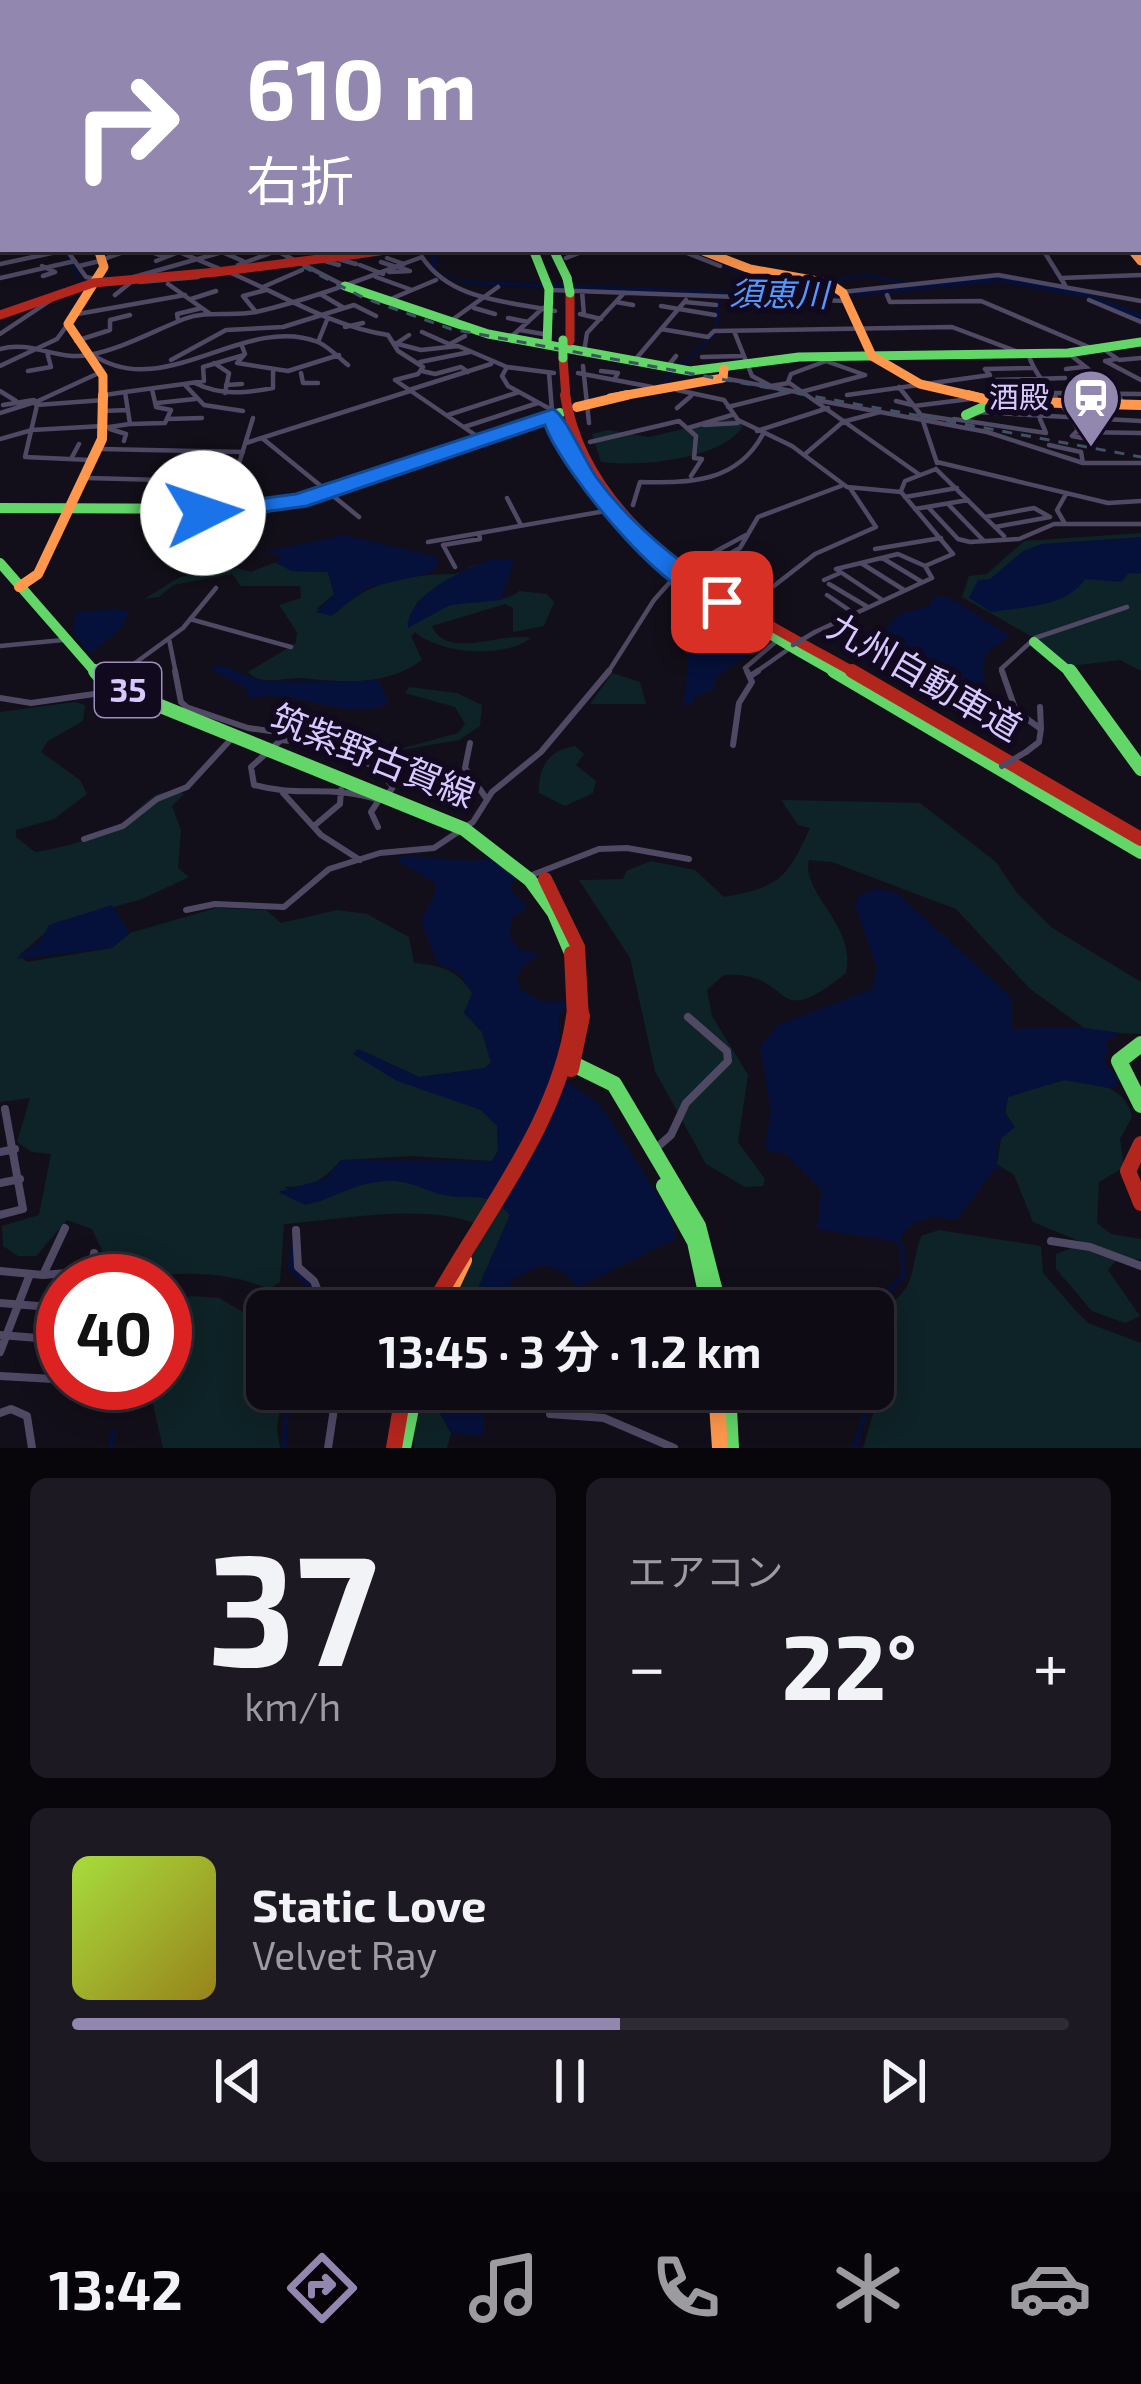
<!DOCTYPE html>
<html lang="ja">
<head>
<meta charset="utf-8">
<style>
  :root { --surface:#0e0b14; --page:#1c1922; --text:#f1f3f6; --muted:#9b9ba0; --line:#2e2b34; --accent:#9287af }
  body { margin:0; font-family:"Exo 2","Noto Sans JP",sans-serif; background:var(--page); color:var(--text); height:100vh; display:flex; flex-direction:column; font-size:45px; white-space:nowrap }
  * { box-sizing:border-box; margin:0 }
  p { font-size:39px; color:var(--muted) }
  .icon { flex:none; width:66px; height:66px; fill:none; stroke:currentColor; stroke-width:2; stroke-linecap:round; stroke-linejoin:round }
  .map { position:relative; height:1448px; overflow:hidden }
  .side { display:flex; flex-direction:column; gap:30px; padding:30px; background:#08060b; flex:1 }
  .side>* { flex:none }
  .hud { position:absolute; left:0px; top:0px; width:1143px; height:252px; box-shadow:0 6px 30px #0003,0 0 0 3px var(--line); background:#9287af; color:#fff; overflow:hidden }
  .speed { position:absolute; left:36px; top:1254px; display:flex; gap:24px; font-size:60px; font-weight:700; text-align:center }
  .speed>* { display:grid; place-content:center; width:156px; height:156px; border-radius:50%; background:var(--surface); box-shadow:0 6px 30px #0003,0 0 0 3px var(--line); line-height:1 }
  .speed .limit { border:18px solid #d22; background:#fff; color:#111 }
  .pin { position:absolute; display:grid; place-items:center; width:102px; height:102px; color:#fff; margin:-51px; border-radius:24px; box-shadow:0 6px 18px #0006 }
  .me { position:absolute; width:132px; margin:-66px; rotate:86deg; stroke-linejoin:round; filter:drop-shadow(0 0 9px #0008) }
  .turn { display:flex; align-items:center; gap:42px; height:252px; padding:0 48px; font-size:54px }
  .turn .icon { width:156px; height:156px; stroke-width:2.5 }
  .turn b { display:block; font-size:84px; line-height:102px }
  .big { font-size:90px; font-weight:700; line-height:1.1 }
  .side .card { flex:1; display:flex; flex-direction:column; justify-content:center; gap:18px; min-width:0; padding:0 42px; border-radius:18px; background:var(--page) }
  .side .dial { align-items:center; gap:0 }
  .dial b { font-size:156px; line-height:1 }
  .song { display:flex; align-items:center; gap:36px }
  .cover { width:144px; height:144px; border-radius:18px; background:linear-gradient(135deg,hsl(80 70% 55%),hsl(50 70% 35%)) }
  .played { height:12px; border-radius:6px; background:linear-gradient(90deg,var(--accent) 55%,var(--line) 55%) }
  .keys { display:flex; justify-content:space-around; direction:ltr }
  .heat { display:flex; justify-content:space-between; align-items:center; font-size:66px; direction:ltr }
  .side .tiles { flex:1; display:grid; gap:30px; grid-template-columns:1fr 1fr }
  .card:last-child { grid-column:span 2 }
  .trip { position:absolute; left:246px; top:1290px; width:648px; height:120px; border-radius:18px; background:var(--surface); box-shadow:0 6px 30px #0003,0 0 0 3px var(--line); font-weight:700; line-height:120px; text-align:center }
  .tab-bar { display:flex; height:192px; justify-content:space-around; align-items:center; background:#060408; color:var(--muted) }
  .tab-bar .icon { width:84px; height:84px }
  .tab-bar .selected { color:var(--accent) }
  .tab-bar b { font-size:54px; color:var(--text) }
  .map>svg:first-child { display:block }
</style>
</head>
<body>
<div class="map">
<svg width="1141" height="1448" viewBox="0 0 1141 1448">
  <rect width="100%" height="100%" fill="#120f1a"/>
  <path fill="#0e2327" d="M727 419H739L744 424C726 460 636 467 601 462L592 434 608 430 649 437Z
    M1141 533V671L1120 660 1070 666 1036 639 962 597 969 576 987 574 1024 541Z
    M238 560 234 567 251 572 276 562 292 571 328 572 334 594 317 609 335 614C370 580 408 575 452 574 465 574 467 566 479 564L418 601 407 624C421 618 436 609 452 605 475 598 501 606 519 591L547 594 554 602 544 626 513 632V608L505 604 432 626C447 661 502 631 531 638 504 659 440 654 415 632L411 636 422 660C385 687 344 682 302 678 282 677 262 687 248 672L296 643 297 632 279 605 301 598 300 586H241L232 574 173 585 159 597 144 599 178 578Z
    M612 673 640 682 646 704H590Z
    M409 687 457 693 482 705 480 726 459 740 389 752 458 733 465 724 455 707 405 693Z
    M75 702 85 705 83 721 48 741 41 752 80 780 87 794 54 819 16 830V837L35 852C61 848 96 839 119 825 142 811 152 783 184 794L172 806 181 830 178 868 189 877 142 899 58 922 19 955 27 962 112 948 130 933 216 908 266 910 281 923 337 910 367 914 409 937 414 963C443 966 455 969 473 993L464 1013 482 1032 491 1062 486 1068 419 1077 358 1049 481 1110 497 1126 498 1151 492 1161 411 1156 341 1160C323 1181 311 1187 283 1187L318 1202C351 1185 390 1173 427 1185 436 1188 441 1196 451 1196 477 1197 491 1193 510 1215L468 1311H444L486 1229C438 1200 340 1220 284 1224L280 1282 269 1289C223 1270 184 1272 136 1278L105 1257 92 1229 67 1220 36 1256H18L3 1246 2 1226 39 1215 51 1154 32 1152 17 1142 30 1098 0 1102V712Z
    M575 746 584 754 576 765 596 781 593 793 565 806 539 793C538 768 548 750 575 746Z
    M781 800 920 803 996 862 1017 893 1051 927 1141 982V1034L1090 1032 1030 989 956 909 832 862 809 860C800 892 857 926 846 973 768 1036 797 970 724 975L707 990 712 1016 748 1075 738 1142 765 1179 763 1186 745 1187 706 1164 655 1071 630 958 579 880 623 879 626 871 651 861 695 870 724 897C779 887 787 879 810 828L798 825Z
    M1064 1080C1093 1081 1125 1085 1132 1117L1120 1139 1124 1167 1099 1182 1097 1223 1111 1234 1141 1239V1259L1116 1261 1108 1270 1140 1316 1125 1323 1092 1311 1056 1269V1254L1084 1243 1033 1222 1014 1175 997 1164 1008 1097Z
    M939 1230 1041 1246 1043 1273 1076 1311 1088 1323 1141 1343V1448H863L881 1387 880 1312C919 1285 908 1275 921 1236Z
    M192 1296 219 1298 267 1326V1389H283L277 1429 280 1448H163L148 1383H165V1302Z
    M416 1389H437L436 1406 451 1433 447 1448H414Z"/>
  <path fill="#06113b" d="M432 249H438L436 271 462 280 814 295 1000 276 1073 288 1141 313V320L1090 298 998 282 815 300 467 284 432 271Z
    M344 535 435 556 439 563 431 573 367 588 331 616 316 612 334 595 328 572 292 571 276 563 281 556 264 552Z
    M1141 537V574L1129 573 1121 582 1085 579C1068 607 1021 607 991 612L969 598 978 580 990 579 1023 551 1041 544Z
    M489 560H514L502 600 450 605 408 628C407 594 462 571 489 560Z
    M933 596 949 597 1010 636 986 653C974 693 1002 701 1019 728L977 708 944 674 918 673 905 685 854 656 902 613 930 606Z
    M120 609 129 613 120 629 90 654 73 633 76 612Z
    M697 614 756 627 771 640 716 677 714 689 694 697V704L684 705 689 648 685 636Z
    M220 665C231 668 257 681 264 681 301 681 341 685 377 679L389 703C346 725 297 686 250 699L244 687 210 669Z
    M402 855 474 861 498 856 517 873 510 889 527 907 511 919 510 936 518 949 540 954 523 966 517 979 521 990 544 1002H567L559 1018 560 1078 600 1104 669 1212 677 1238 579 1287 561 1271 542 1265 513 1280 495 1311H468L510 1215C491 1192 477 1199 450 1196 433 1195 416 1183 396 1181 362 1178 337 1198 305 1205L278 1192 325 1179 341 1160 492 1161 498 1151 497 1126 481 1110 397 1081 353 1054 358 1049 419 1077 485 1068 491 1062 482 1032 464 1013 472 993 459 973 437 963 421 921 436 892 435 883 399 862Z
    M876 889 897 893 1011 997V1029L1078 1027 1121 1033 1106 1041 1108 1056 1103 1060 1119 1079 1114 1089 1064 1080 1008 1097 1004 1111 1015 1127 998 1141 997 1164 1002 1168 994 1170 957 1220C934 1215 915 1216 900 1238L902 1248 893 1241 817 1229 822 1190 784 1153 770 1152 765 1146 771 1112 760 1047 776 1026 872 989 877 969 855 905 860 895Z
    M112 905 130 933 112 948 16 959 41 940 49 925Z
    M437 1389H482L484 1436 451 1433 436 1406Z"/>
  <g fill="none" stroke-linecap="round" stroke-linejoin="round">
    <path stroke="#06113b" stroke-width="3" d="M998 0 1004 3
      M64 250 82 282
      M720 265 757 279 792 280
      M832 281 867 275 904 283
      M681 366 716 332 719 300
      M660 386 674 372"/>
    <path stroke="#06113b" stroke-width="4.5" d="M293 1246 290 1268 310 1286 320 1311
      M872 1311 904 1275 902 1246
      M873 1380V1387
      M111 1448 113 1432
      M284 1448 286 1416 299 1399
      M855 1448 872 1389"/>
    <path stroke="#4f4964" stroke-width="3" d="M296 0 324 3
      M632 0 643 3
      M669 0 693 3
      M913 0 927 3
      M994 0 1000 3
      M1005 0 1012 3
      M1052 0 1063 3
      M1091 0 1100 3
      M611 2 621 0
      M396 3 407 0
      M453 3 462 0
      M497 3 506 0"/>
    <path stroke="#4f4964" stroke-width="4.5" d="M66 249 86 277 96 279
      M172 249 220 269
      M215 249 243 261
      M273 249 345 286
      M677 249 720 266
      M162 256 154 253 164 249
      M387 258 404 264
      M566 258 589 249
      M104 259 132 249
      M338 259 356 264
      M156 261 186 249
      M325 261 339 265
      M381 262 396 267
      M0 264 66 250
      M238 265 276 251
      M360 265 383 274
      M42 266 55 272 43 276
      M79 266 104 260
      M389 272 410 271 399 267
      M231 273C284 296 331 326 388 335L398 351 423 367 418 374 395 380
      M134 277 233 249
      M376 277 412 290
      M0 278 75 261
      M1061 278 1141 275
      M140 282 198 277
      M168 284 209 313
      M1065 285 1045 253 1130 250
      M263 287 302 270
      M550 290 846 301
      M582 291 584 315
      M842 292 998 275 1141 301
      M115 295 130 283
      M322 295 344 308
      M887 295 890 302 981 301 1091 348
      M393 298 436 280
      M191 299 216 291
      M1089 300 1141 322
      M616 302 633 305
      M685 302 716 305
      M661 306 679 309
      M474 308 495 314
      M679 309 715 315
      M256 312 243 296 266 290
      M580 314 601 319
      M72 315 185 295
      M508 318 528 322
      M178 320 177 314 202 308
      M452 320 498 287
      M345 327 363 323
      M661 329 708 337 714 331 952 327 1029 356C1038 384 1066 403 1079 432L1141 433
      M520 330 549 335
      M734 331 752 376 771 386 789 383
      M422 332 449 344
      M0 334 51 300
      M510 338 543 308
      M76 341 110 330V320L130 315
      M318 342 327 320
      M394 343 421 350 458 346 507 367 554 373
      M397 343 409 335
      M450 344 465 336
      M242 346 245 354 237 363 288 371 339 355
      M1102 348 1119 360 1141 358
      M0 349C32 340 57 361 89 355 124 348 151 332 184 319 207 310 231 317 256 312 313 299 367 277 422 257 451 301 507 301 555 311
      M584 352 587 333 624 293
      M1068 353 1116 391 1124 405
      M92 354C163 404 244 313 318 342 328 346 339 358 348 365
      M702 357 742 356
      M1116 359 1105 361 1141 380
      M171 360 226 330 283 327 354 305 376 316
      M823 360 865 375
      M634 361 686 300
      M826 361 791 374 788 382 920 475
      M420 362 470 352
      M214 363 229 373 225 393
      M0 366 57 339 68 324
      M583 366 589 423
      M507 367 502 376 508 386 552 410
      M667 367 676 356
      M1066 369 1083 367
      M28 371 51 367 47 352
      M422 371 435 374 461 367 468 372
      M601 371 618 373 614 380
      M301 373 303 383H318
      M549 373 552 411
      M578 373 652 387
      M723 378 802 393
      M395 380 481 439
      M994 380 1065 378
      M195 383C221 396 245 393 273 388V372
      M184 384 204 381 203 367 244 355
      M226 385 242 384
      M899 387 921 415 937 463
      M409 390 491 364
      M677 390 724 400 738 420 792 446 847 487 901 492 953 554 925 566 932 578 815 632
      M1006 390 1052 389
      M0 391 16 401
      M801 392 865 375
      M1055 393 1141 394
      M105 395 125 392
      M847 395 990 375 985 369 1032 368
      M816 400 987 432 1083 463H1141
      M896 401 912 405
      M157 403 195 399
      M3 405 34 400
      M36 405 104 400
      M914 406 970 399
      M728 407 792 391
      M677 408 691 396
      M103 411 128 410
      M977 412 1141 421
      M0 413 38 401
      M448 415 519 392
      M921 415 953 420
      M167 419 202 418
      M954 419 1046 433 1040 419
      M846 421 880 412
      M130 424 165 423 171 410 156 407 152 389
      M704 425 738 423
      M464 427 538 403
      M102 428 130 424 125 392 184 384 204 405 243 411
      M688 428 732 415
      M110 429 126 434 124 441
      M757 431 828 408
      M1076 432 1072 436 1088 439 1090 433
      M262 438 359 517
      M0 439 32 430 103 426
      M590 442 679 421 696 436 694 458 702 459 691 476
      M246 443 410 391
      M1049 445 1081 452 1083 463
      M101 449 243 452
      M804 455 844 421
      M71 459 79 444
      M90 460 25 457 38 401 101 372
      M937 462 1108 503 1141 501
      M936 469 1004 536
      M87 478 235 482
      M841 486 758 517 740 548 707 566 761 596 815 554 876 527 850 488
      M901 491 905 481 936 469
      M905 497 957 488
      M507 498 521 525
      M948 504 983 540
      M633 505 640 482C690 483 737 483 763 434
      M928 507 958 539 970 542 1019 539 1054 524H1141
      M915 509 968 500
      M224 512 253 418
      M985 517 1034 508 1050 517 995 527
      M1064 522 1057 510 1066 494
      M428 542 611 510
      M875 549 941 538
      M884 559 922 582
      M698 561 746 535
      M861 563 904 590
      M455 567 443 545 480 539 479 534
      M824 580 840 573
      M829 584 866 606
      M827 595 852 612
      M881 599 836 569 898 554 925 566
      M190 619 291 647
      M169 639 176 674
      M0 646 63 640
      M120 674 183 628 216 588
      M607 674 654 600 680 571
      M748 674 745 668 779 639
      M753 674 790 648
      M1003 674 1001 669 1035 638 1127 607"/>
    <path stroke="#4f4964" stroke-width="6" d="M175 671 181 702 189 709
      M1002 671 1016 711 1041 729 1039 742 1026 752
      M752 675 758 671
      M107 684 125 671
      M0 698 31 703 115 691
      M1040 707 1041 729
      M189 708 248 728 312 737
      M470 743 465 768 486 798
      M733 745 739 703 752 682 747 671
      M283 793 321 835 360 860
      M314 826 340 804 341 790
      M378 827 371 812 379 800C330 784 301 798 254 785L251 767 281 740C325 744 365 750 393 787L388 794
      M84 839 123 826 157 799 187 787 233 737
      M532 875 599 849 627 848 689 859
      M186 910 215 904 284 907 329 869 380 853 434 848 473 822 492 792 541 752 609 671"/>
    <path stroke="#4f4964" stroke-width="8" d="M654 1150 671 1135 686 1103 728 1061 727 1051 688 1017
      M0 1152 15 1149
      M0 1183 20 1179
      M0 1215 23 1209 5 1109
      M296 1230 298 1267 314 1281 326 1311
      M1051 1241 1090 1247 1141 1266
      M0 1271 43 1275 65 1228
      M92 1271 94 1253
      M43 1275 92 1271 91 1281
      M0 1303 63 1308
      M0 1335 63 1340
      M0 1352 30 1274
      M0 1376 53 1379 63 1363
      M0 1413 11 1409 27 1416 32 1448
      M550 1414 604 1418 674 1448
      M328 1448 337 1389"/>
    <path stroke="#63d668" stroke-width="9" d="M0 190 3 180
      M533 249 549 289 547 345
      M553 249 567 278
      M345 286 488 334 690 371 799 357 1068 353 1141 342"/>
    <path stroke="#63d668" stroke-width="10" d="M966 415 990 404
      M553 416C624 542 715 606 839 674
      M0 508 263 509 560 413
      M0 563 97 674
      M1034 642 1072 674"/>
    <path stroke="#63d668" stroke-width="14" d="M95 671 106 684 464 829 530 880 554 913 571 953
      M834 671 1141 852
      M1070 671 1141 769"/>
    <path stroke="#63d668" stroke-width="16" d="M1141 1044 1119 1061 1141 1105
      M567 1061 614 1084 698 1226 720 1311
      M664 1186 695 1242 710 1311
      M728 1389 731 1448
      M403 1448 415 1389"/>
    <path stroke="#ff974d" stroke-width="6" d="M883 2 891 3
      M552 3 562 0"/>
    <path stroke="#ff974d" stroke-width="9" d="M98 249 104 267 68 324 103 376V398
      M698 249 750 269 829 283 843 293 872 356 920 384 981 398
      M1131 249 1141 261
      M610 398 723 378 724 369"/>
    <path stroke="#ff974d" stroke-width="10" d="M968 395 992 401 1141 405
      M577 407 627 395
      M19 587 38 574 102 439 103 395"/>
    <path stroke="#ff974d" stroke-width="16" d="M440 1311 464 1260
      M716 1389 720 1448"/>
    <path stroke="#b3261e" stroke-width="6" d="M528 0 544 3
      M983 0 989 3
      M1111 3 1125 0
      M0 165 3 169"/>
    <path stroke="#b3261e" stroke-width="9" d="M358 254 393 249
      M570 293V341
      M0 315 93 283 217 272
      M563 358 566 398"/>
    <path stroke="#b3261e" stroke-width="10" d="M565 395C587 537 745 611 857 674"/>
    <path stroke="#b3261e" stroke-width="14" d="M852 671 1141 839
      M545 879 578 947 582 1019
      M571 953 574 1019"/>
    <path stroke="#b3261e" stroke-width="16" d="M571 1069 582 1016
      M1141 1144 1128 1171 1141 1203
      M430 1311C481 1216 559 1125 574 1016
      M394 1448 404 1389"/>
    <path stroke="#415065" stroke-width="3" stroke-dasharray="10 9" stroke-linecap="butt" d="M269 249 364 298 451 329 1141 457"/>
    <path stroke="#4f4964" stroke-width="4.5" d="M793 645 815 632"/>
    <path stroke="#4f4964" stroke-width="6" d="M1002 766 1026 752"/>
    <path stroke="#63d668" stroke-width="9" d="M567 278 570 293
      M563 340V358"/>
    <path stroke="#b3261e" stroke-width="9" d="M217 272 358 254"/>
  </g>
  <path fill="#1a73e8" stroke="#114b97" stroke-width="3" d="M553 409C565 414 586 463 597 478 633 527 680 564 730 596V607C679 618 561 471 545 425L307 506 203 520 191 513 203 506 296 494Z"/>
  <defs>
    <symbol id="station-pin" viewBox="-11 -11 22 30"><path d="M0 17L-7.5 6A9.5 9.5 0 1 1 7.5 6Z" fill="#9287af" stroke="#110a1f"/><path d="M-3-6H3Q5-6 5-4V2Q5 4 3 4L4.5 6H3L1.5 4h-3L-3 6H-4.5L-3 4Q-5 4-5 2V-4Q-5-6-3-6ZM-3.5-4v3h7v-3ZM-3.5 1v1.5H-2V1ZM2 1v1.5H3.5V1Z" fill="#fff"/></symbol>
  </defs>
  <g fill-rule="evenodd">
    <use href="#station-pin" x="1058" y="365" width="66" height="90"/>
  </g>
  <g text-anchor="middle" stroke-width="12" stroke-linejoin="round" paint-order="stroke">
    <g font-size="30" fill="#d7c8ff" stroke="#110a1f" text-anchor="end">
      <text x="1049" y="408">酒殿</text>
    </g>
    <g font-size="33" font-style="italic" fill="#5698ff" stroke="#110a1f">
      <text transform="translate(779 294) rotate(1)" y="12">須恵川</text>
    </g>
    <rect fill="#110a1f" stroke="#9c8fbc" stroke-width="3" x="95" y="663" width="66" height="54" rx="9"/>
    <g font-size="33" font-weight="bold" fill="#d7c8ff">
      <text x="128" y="702">35</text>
    </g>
    <g font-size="36" fill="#d7c8ff" stroke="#110a1f">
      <text transform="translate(925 677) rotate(30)" y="13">九州自動車道</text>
      <text transform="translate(373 756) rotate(22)" y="13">筑紫野古賀線</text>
    </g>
  </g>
</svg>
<div class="speed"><div class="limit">40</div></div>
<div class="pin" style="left:722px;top:602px;background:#d93025"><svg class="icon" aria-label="arrive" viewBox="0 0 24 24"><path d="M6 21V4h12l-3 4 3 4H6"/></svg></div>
<svg class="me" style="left:203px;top:513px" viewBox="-20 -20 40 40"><circle r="19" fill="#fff"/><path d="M0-13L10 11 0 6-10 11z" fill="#1a73e8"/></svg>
<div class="trip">13:45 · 3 分 · 1.2 km</div>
<div class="hud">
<div class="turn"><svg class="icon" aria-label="right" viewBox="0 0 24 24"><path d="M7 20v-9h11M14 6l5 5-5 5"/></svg><div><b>610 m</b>右折</div></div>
</div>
</div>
<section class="side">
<div class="tiles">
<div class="card dial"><b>37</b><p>km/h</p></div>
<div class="card"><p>エアコン</p>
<div class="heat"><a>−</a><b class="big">22°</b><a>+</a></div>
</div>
<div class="card">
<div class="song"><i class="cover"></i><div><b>Static Love</b><p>Velvet Ray</p></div></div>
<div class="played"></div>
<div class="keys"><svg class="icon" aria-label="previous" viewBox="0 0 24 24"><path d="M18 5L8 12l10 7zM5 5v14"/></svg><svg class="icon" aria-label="pause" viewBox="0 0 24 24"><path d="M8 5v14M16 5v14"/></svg><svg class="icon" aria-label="next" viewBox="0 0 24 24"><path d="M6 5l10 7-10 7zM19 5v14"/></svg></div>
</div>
</div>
</section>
<nav class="tab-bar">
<b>13:42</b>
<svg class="icon selected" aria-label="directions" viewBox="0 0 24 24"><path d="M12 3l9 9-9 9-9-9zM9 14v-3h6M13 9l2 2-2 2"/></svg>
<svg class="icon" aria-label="music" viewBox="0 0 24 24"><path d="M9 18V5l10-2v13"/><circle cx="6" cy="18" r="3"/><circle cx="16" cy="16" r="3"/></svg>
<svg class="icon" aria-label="phone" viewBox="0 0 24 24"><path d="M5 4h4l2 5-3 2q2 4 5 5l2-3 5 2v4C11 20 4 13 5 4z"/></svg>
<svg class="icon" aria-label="climate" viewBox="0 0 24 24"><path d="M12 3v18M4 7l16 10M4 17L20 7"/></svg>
<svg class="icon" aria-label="car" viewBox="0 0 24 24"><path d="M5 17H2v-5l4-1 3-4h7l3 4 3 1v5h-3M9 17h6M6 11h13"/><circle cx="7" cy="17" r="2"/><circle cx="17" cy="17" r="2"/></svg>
</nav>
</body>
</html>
